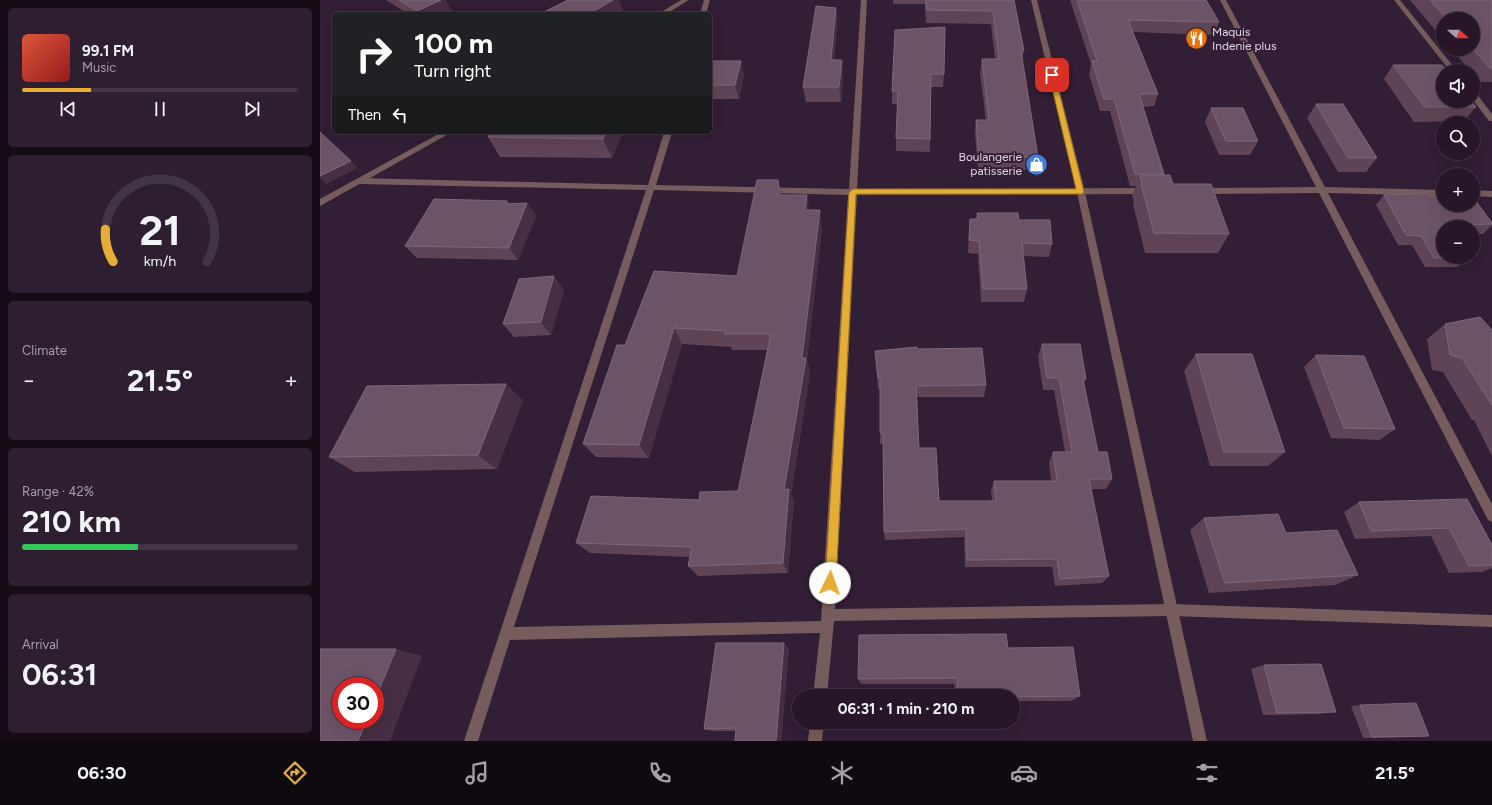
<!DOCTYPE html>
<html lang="en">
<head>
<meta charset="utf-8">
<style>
  :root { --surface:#261628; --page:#2e1f30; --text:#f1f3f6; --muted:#a49fa8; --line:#423545; --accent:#e5ad35 }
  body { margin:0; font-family:Figtree,sans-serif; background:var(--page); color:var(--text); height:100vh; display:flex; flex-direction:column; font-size:15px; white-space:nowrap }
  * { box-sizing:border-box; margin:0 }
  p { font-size:13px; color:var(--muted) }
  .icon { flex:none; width:22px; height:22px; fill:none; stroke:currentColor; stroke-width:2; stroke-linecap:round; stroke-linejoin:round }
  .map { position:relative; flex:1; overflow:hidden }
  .drawer { display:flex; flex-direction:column; gap:8px; padding:8px; background:#150c16; width:320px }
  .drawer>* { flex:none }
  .guide { position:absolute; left:12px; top:12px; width:380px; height:122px; border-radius:6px; box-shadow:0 4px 16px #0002,0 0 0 1px var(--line); background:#202124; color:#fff; overflow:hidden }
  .needle { width:26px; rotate:111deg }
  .fabs { position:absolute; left:1116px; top:12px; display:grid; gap:8px }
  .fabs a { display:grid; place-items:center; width:44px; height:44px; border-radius:50%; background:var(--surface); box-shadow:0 4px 16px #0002,0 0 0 1px var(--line); font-size:20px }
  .speed { position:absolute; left:12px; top:677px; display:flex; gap:8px; font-size:20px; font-weight:700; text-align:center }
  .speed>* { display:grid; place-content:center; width:52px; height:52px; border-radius:50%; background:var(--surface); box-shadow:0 4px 16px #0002,0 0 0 1px var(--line); line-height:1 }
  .speed .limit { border:6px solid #d22; background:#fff; color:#111 }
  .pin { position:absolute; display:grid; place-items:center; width:34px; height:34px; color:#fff; margin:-17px; border-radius:8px; box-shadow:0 2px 6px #0006 }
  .me { position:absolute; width:44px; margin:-22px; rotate:3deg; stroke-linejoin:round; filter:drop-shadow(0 0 3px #0008) }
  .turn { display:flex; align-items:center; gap:14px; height:84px; padding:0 16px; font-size:18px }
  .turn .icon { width:52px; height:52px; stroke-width:2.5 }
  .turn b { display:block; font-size:28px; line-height:34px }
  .then { display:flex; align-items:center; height:38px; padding:0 16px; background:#0003; gap:8px; font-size:15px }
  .big { font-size:30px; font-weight:700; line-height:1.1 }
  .drawer .widget { flex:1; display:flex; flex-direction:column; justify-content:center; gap:6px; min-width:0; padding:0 14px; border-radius:6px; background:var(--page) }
  .drawer .dial { align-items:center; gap:0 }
  .dial svg { height:104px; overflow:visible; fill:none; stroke:var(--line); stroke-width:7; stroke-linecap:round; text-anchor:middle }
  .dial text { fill:var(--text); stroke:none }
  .song { display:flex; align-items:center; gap:12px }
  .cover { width:48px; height:48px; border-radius:6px; background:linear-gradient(135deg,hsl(10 70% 55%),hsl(0 70% 35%)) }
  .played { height:4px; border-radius:2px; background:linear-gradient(90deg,var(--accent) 25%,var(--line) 25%) }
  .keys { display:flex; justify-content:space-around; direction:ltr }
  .heat { display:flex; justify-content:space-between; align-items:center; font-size:22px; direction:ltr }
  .charge { height:6px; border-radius:3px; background:linear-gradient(90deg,#34c759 42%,var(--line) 0) }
  .trip { position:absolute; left:472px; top:689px; width:228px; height:40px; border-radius:20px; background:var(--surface); box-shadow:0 4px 16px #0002,0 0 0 1px var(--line); font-weight:700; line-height:40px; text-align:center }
  .tab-bar { display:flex; height:64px; justify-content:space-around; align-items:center; background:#0f0910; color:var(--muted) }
  .tab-bar .icon { width:28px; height:28px }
  .tab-bar .active { color:var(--accent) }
  .tab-bar b { font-size:18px; color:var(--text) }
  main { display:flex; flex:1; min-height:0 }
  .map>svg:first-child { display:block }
</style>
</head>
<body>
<main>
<section class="drawer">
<div class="widget">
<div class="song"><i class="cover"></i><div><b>99.1 FM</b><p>Music</p></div></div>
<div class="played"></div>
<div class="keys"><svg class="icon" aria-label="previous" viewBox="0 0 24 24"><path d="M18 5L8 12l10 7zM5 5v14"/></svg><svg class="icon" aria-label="pause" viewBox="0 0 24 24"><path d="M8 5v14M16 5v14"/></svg><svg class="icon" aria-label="next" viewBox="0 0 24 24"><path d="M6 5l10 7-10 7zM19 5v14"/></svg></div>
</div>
<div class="widget dial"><svg viewBox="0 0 100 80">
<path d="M14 69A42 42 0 1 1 86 69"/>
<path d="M14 69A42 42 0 0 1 8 44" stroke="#e5ad35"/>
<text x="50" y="56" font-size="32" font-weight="700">21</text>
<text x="50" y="72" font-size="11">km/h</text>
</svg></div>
<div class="widget"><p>Climate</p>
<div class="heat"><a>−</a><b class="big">21.5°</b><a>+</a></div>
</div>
<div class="widget"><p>Range · 42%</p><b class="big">210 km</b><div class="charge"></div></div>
<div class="widget"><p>Arrival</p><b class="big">06:31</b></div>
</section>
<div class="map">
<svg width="1172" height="741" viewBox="0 0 1172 741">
  <rect width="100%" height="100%" fill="#321e35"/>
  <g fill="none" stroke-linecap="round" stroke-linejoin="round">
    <path fill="#765c5c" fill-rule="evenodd" d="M384 0H390L386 14H380Z
      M541 0H547L537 189 827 188 831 191 827 194 537 195 515 609 852 604 1172 615V627L852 616 514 621 507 696H493L500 633 190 640 158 741H144L326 190 39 184 35 181 39 178 328 185 344 132H352L336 185 529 189ZM334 190 528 195 501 621 194 627Z
      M900 0H906L1005 187 1123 190V196L1008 193 1172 504V522L1168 520 999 193 881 194 877 191 881 188 996 187Z
      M1074 0H1080L1137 71H1130Z
      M1153 93H1156L1172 114V121H1169L1153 100Z
      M1153 190 1172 191V197L1153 196Z
      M490 722H504L502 741H488Z"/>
    <path fill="#765c5c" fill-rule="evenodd" d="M361 0H369L346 14H338Z
      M711 0H717L765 192 887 741H873L757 192Z
      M122 132H132L0 206V199Z"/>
  </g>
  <path fill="#5f4456" d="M66 0H125L133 13 130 14H88Z
    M573 0H694L704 51 702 60 718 157 715 170H658L655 134 656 120H666L660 73 662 59H675L671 24 606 23 605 4H573Z
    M750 0H886L899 22 894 35 813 32 838 94 834 106 823 107 844 174V175L909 234 898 253H825L813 204 814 202 812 195 816 186H810L790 111H780L769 74 771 64Z
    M1090 0H1172V82H1160L1153 74V71H1150L1132 49H1153V19H1123V39Z
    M516 8 517 22 514 60 523 75 521 102H486L483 87Z
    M575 30 624 74 623 87H611L610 152 576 151V138L578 104H572V91Z
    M390 61H421L424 75 419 99H390Z
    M1073 65 1156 107 1144 121 1094 122 1064 79Z
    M996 104 1057 158 1046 172H1018L987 118Z
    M891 108 938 141 930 155H899L885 122Z
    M303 132 292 158 180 157 168 137Z
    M461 195 490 210 502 228 487 360 490 373 471 494 474 501 468 573 378 576 368 566 370 557 270 553 256 543 379 500 418 491 447 350H412L411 347 362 344 329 458 276 457 263 444 305 345 417 276Z
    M1064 195 1109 196 1172 223V225L1163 234H1153V227H1123L1147 258 1137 267H1105L1092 245H1078L1056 205Z
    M187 201 189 204 207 203 216 216 198 260 97 258 85 246Z
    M657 213 699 220 732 244 729 257 703 256 707 289 704 302H661L658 254 648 253 649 232 650 219H656Z
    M244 290 231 335 194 337 183 324Z
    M1125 324 1172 330V456L1154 420H1152L1123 372 1112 370 1107 339Z
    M722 344 766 379 764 383 778 452 792 479 786 489H771L789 576 782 583 735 586 732 567H645L644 537 565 540 564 532 563 444H560V389H558L555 351 597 349 666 385 664 397H597L599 448 619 501H672L671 491 674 481H731L729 462 733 452H745L734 390H723L718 356Z
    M876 354 965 452 948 466H890L864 371Z
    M996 355 1075 429 1060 440 1011 438 984 367Z
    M203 400 177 469 35 472 9 457Z
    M1147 499 1172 545V568L1162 572 1129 573 1111 536 1035 539 1024 512 1039 502Z
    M884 518 966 533 1038 575 1015 585 889 593 870 530Z
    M469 648 461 741H415L416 731H392L384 729Z
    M688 648 760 696 751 701H693V696H635L634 684H541L538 679Z
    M944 665 1016 712 999 714 943 715 931 669Z
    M1040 705 1109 736 1099 737 1043 738 1031 706Z"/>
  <path fill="#472e43" d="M121 0H125L133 13 130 14H99L97 11Z
    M293 0H299L303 10 297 14H269Z
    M516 8 517 22 512 75 511 60Z
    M522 60 523 75 521 102 519 87Z
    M421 61 424 75 419 99 415 85Z
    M286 132H303L292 158 283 139Z
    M31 161 38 168 6 184 0 178V176Z
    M458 180 462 198 460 195Z
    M487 195 490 213 485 210Z
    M207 203 216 216 198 260 189 248Z
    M500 210 502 228 487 360 490 373 471 494 474 501 468 573 463 563 464 490Z
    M234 276 244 290 231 335 221 322Z
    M354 328 362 344 329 458 319 445Z
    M186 384 203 400 177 469 158 455Z
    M464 643 469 648 461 741H456Z
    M76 649 102 656 70 741H38L47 720H55V700Z"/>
  <path fill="#6d5366" stroke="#7f6779" d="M79 0H121L97 11Z
    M248 0H293L269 14H220Z
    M606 0H694L704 51H701L718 157H659L656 120H669L662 59H679L673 11 606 10Z
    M757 0H886L899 22 808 20 838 94H819L844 174H815L794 99H784L772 61H777Z
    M1110 0H1172V69H1171L1153 49V19H1127Z
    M496 6 516 8 511 60H522L519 87H483Z
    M625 27 624 74H611L610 139 576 138 578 91H572L575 30Z
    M390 61H421L415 85H390Z
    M1073 65H1122L1127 71H1123V101H1151L1156 107H1105Z
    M996 104H1023L1057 158H1028Z
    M891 108H923L938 141H906Z
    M0 132 31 161 0 176Z
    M171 132H286L283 139 168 137Z
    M820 175H850L853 184H891L909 234 834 233 821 184H822Z
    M437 180H458L460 195H487L485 210H500L482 358H486L464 490 469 489 463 563 368 566 372 547 256 543 271 496 379 500 380 492 418 491 451 334H405L406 331 354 328 319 445 263 444 297 345H305L334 271 417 276Z
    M1107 193 1109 196H1123V205H1153V197L1172 223V224L1127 225 1129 227H1123V257H1147V258H1114L1101 236 1086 235 1064 195Z
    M114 199 187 201 185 204 207 203 189 248 85 246Z
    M657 213H698L699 220H730L732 244 702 243 707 289H663L659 241 649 240 650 219H658Z
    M234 276 221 322 183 324 199 279Z
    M1160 317 1172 330V405L1142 358 1130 355 1125 324Z
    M722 344H760L766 379H763L778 452H787L792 479H769L789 576 740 579 737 559 647 560 646 529 564 532 563 433H560V377L558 378 555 351 597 347V349L662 348 666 385 596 386 599 448H616L619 501H676L674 481H737L733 452H752L739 378H727Z
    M876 354H932L965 452H904Z
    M996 355 1044 356 1075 429 1024 428Z
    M186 384 158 455 9 457 47 386Z
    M1147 499 1172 545V565L1149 566 1129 528 1051 531 1039 502Z
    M958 514 966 533 1017 530 1038 575 905 583 884 518Z
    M686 634 688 648 753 647 760 696 693 697V696H638L637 678 538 679 539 635Z
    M396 643H464L456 741H415L416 728 384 729Z
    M0 649H76L55 700V686H21V720H47L38 741H0Z
    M1001 664 1016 712 957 713 944 665Z
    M1096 703 1109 736 1052 737 1040 705Z"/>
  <path fill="#e5ad35" stroke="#957022" d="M730 74 735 75 764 192 763 194H536L516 583 514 587 510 589 506 587 505 583 529 192 533 189H756L729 75Z"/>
  <defs>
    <symbol id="restaurant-disc" viewBox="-11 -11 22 22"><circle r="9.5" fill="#e8710a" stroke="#321e35"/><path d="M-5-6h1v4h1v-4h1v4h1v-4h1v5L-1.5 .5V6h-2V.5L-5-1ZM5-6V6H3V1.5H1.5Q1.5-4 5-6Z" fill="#fff"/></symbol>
    <symbol id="shop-disc" viewBox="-11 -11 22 22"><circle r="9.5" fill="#3f7fe0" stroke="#321e35"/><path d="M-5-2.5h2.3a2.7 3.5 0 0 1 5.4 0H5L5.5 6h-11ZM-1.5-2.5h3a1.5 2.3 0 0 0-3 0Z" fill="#fff"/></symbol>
  </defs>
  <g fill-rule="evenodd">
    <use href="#restaurant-disc" x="864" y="26" width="25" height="25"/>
    <use href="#shop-disc" x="704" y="152" width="25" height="25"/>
  </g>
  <g text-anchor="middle" stroke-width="4" stroke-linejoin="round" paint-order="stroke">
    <g font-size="12" fill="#e0d3e2" stroke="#321e35" text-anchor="start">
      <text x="892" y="36">Maquis<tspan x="892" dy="14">Indenie plus</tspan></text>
      <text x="702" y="161" text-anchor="end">Boulangerie<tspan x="702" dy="14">patisserie</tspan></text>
    </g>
  </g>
</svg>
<div class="fabs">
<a><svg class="needle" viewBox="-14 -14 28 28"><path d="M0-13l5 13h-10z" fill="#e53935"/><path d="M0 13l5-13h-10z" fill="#a49fa8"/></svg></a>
<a><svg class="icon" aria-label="sound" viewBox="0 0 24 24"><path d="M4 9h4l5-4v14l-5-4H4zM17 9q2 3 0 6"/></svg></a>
<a><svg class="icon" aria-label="search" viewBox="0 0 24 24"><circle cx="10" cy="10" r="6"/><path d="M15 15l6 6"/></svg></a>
<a>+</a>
<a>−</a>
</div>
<div class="speed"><div class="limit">30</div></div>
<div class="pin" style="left:732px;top:75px;background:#d93025"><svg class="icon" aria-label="arrive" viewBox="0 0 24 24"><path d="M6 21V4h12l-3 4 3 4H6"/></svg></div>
<svg class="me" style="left:510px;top:583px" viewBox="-20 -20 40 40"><circle r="19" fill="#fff"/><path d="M0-13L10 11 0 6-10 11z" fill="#e5ad35"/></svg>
<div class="trip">06:31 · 1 min · 210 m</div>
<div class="guide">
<div class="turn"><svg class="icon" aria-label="right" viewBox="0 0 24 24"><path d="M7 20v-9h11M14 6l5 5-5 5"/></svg><div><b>100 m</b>Turn right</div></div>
<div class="then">Then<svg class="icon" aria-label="left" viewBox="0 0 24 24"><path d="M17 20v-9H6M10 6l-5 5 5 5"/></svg></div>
</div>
</div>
</main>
<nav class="tab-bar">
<b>06:30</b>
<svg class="icon active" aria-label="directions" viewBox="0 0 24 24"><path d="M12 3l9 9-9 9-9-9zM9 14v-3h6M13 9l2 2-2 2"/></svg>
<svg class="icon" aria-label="music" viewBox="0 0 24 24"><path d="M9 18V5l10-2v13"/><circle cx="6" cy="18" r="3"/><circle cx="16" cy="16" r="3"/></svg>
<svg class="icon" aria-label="phone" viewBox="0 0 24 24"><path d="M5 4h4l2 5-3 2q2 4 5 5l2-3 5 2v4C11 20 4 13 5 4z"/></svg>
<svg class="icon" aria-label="climate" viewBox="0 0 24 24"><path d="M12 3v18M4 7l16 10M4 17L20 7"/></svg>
<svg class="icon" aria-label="car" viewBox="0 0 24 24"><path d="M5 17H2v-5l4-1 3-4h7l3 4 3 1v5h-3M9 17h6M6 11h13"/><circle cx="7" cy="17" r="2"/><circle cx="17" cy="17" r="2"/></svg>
<svg class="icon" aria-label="filters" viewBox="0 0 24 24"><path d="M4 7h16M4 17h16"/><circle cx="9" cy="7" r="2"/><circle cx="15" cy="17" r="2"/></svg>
<b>21.5°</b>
</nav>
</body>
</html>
